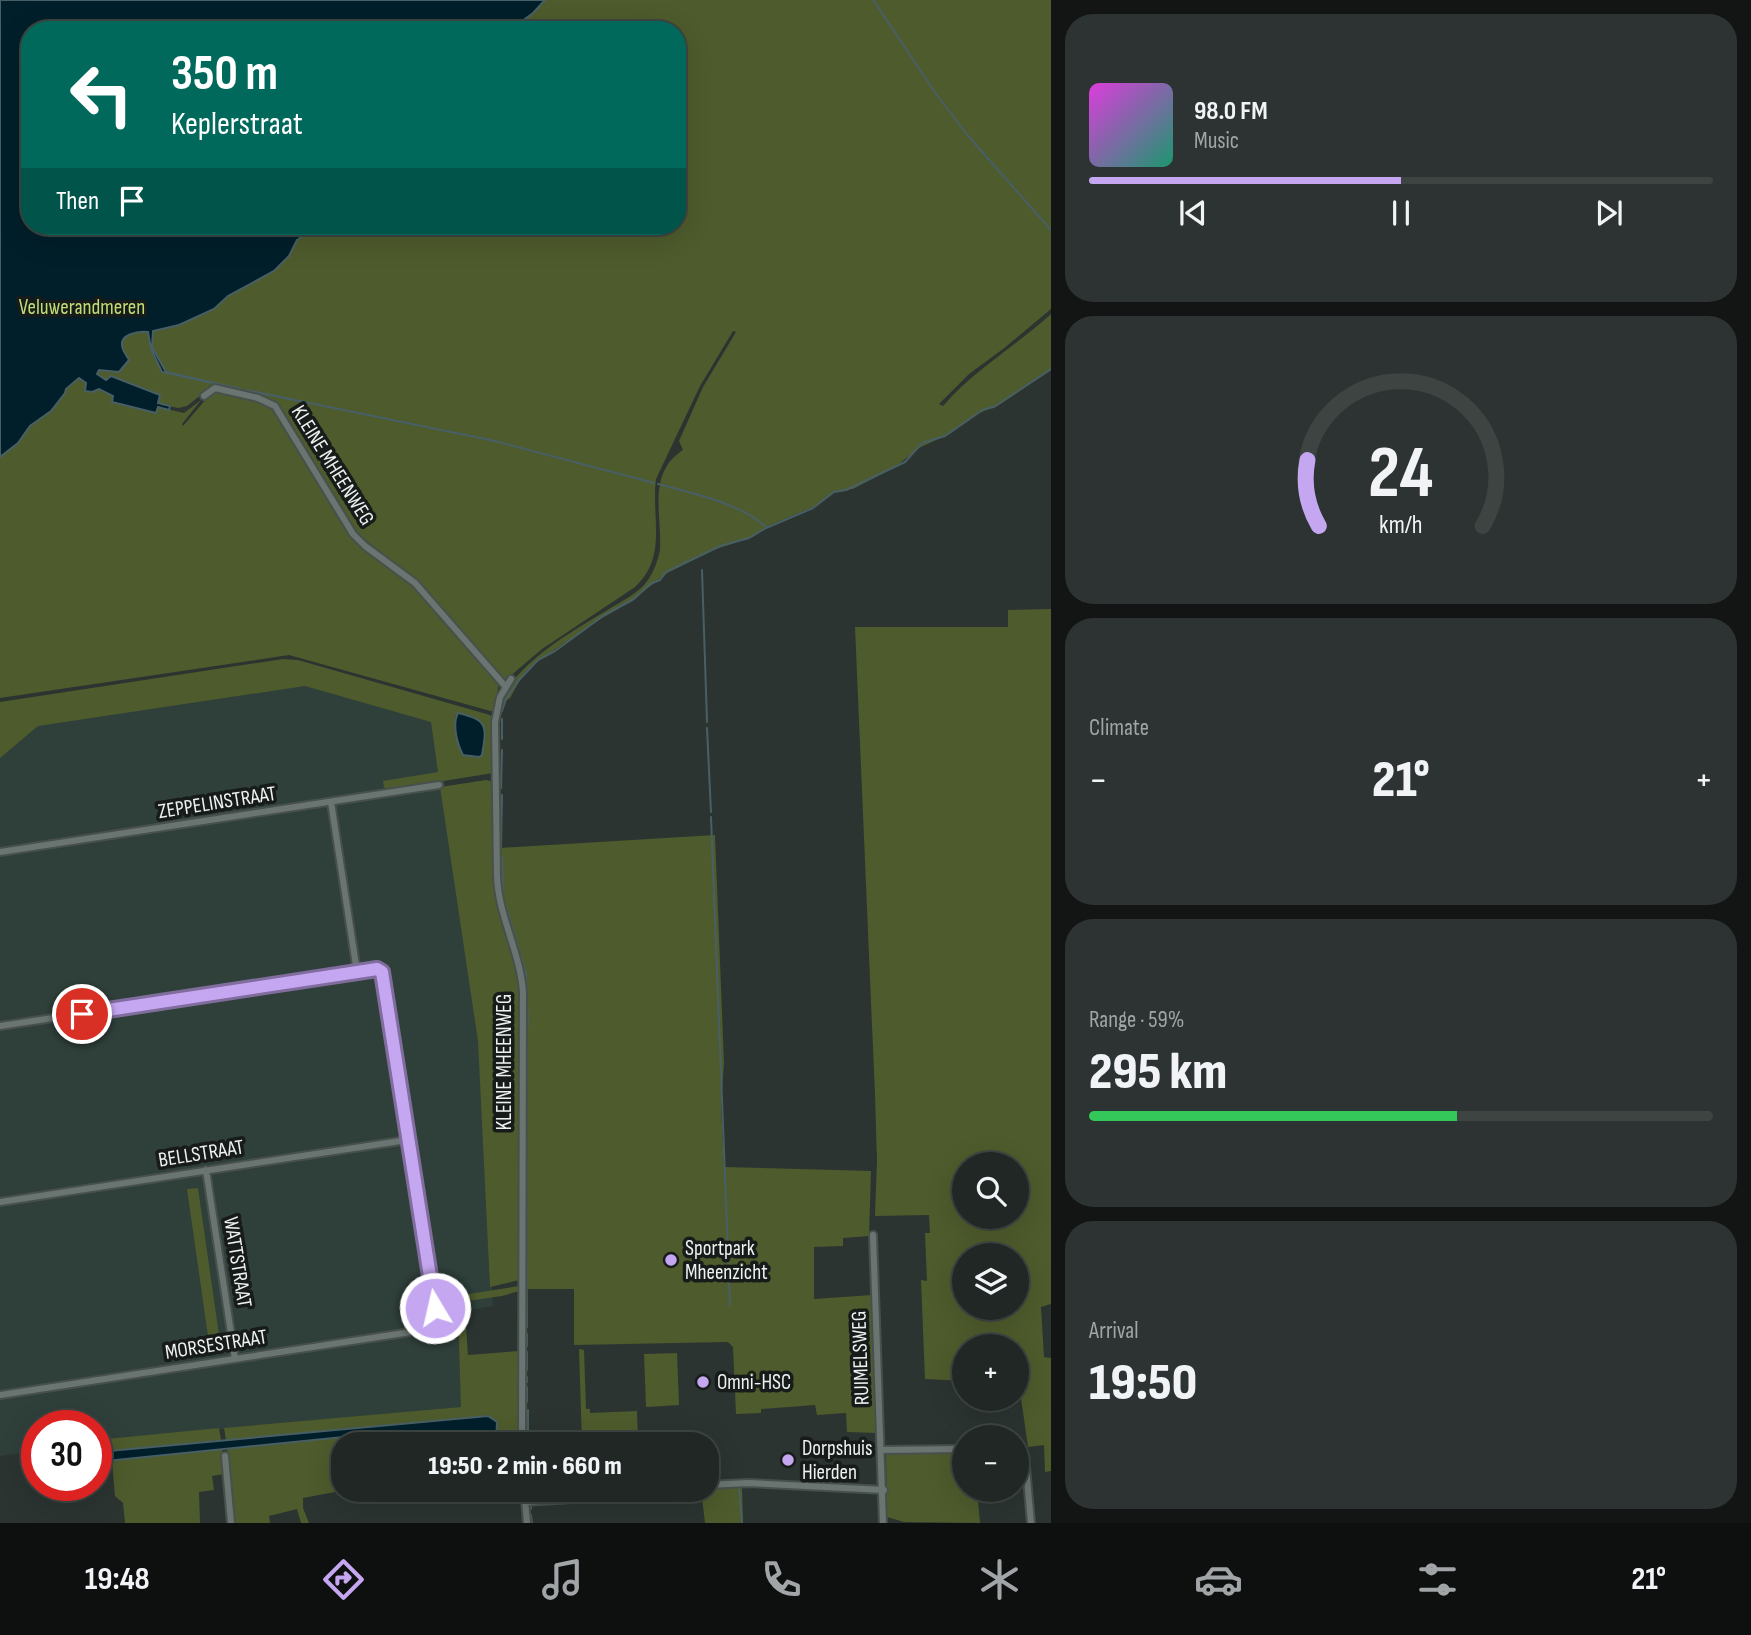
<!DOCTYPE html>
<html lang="en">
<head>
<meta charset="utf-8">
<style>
  :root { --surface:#202725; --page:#2d3332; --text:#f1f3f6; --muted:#a2a5a7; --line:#3d4442; --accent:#c5a7f1 }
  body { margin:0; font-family:"Sofia Sans Condensed",sans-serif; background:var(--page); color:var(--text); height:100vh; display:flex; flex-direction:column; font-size:26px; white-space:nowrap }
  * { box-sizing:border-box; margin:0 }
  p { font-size:23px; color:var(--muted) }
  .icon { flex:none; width:38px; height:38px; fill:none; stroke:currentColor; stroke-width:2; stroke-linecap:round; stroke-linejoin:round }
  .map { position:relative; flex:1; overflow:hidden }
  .panel { display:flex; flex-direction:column; gap:14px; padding:14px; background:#121514; width:700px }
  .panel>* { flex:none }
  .guide { position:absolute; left:21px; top:21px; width:665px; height:214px; border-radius:28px; box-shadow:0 7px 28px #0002,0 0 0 2px var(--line); background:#00695c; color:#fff; overflow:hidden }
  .fabs { position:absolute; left:952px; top:1152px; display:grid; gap:14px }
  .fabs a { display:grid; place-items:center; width:77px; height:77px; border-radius:50%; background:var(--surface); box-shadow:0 7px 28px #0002,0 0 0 2px var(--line); font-size:35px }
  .speed { position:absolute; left:21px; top:1410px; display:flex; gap:14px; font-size:35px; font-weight:700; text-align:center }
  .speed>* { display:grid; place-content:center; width:91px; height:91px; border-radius:50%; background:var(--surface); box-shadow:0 7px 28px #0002,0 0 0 2px var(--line); line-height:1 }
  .speed .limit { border:10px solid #d22; background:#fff; color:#111 }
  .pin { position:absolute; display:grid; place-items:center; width:60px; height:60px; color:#fff; margin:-30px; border:4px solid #fff; border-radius:50%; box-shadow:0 2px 7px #0007 }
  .me { position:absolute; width:77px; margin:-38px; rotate:351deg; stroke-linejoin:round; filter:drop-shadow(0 0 5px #0008) }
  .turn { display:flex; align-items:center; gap:24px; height:147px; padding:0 35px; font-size:32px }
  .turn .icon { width:91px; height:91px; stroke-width:2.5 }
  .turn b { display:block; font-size:49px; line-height:60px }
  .then { display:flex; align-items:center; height:66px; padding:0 35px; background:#0003; gap:14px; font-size:26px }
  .big { font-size:52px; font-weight:800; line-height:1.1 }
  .panel .widget { flex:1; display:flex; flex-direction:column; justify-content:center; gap:10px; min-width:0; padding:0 24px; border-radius:28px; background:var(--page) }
  .panel .dial { align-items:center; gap:0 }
  .dial svg { height:182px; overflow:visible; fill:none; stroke:var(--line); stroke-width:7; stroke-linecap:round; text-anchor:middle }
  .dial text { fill:var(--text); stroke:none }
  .song { display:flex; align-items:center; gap:21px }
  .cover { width:84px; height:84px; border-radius:10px; background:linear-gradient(135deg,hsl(300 70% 55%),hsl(160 70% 35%)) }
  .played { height:7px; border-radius:4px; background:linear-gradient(90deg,var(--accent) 50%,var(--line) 50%) }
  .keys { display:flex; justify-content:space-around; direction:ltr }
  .heat { display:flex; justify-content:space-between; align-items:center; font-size:38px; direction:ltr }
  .charge { height:10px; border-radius:5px; background:linear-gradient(90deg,#34c759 59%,var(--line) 0) }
  .trip { position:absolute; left:331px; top:1432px; width:388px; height:70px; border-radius:28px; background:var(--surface); box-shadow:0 7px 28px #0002,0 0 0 2px var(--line); font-weight:800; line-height:70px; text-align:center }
  .dock { display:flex; height:112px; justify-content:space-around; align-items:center; background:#0d100f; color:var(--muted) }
  .dock .icon { width:49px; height:49px }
  .dock .active { color:var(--accent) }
  .dock b { font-size:32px; color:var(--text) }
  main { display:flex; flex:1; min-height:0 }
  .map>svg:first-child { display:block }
</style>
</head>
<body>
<main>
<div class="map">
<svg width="1051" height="1523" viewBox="0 0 1051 1523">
  <rect width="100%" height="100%" fill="#2b3431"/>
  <path fill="#2f3f3a" d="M307 685 435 718 483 1040 493 1306 457 1312 462 1407 96 1441V1426H37V1451L0 1456V752L36 724Z"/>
  <path fill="#4e5b2c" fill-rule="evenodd" d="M0 0H1051V309L1003 349 969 374 939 404 943 406C974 370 1016 346 1051 314V370L999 405 977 414 951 433 919 448 895 467 853 489 836 491 815 506 768 526 753 537 716 549 667 573 634 599 594 623 538 661 520 680 510 698 500 705C513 664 573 631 609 609 622 601 639 593 648 580 654 571 658 560 660 550 662 514 647 473 683 450L679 441 703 387 736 332 733 331 700 386 656 479C651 517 668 557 635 587L542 649 508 678 503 679 404 571 351 528 280 408 268 399 212 386 187 406 178 408 107 393 113 396 112 402 156 413 157 407 184 413 201 400 182 424 183 426 214 390 264 401 274 407 346 530 353 538 413 584 489 668 499 683 494 712 289 655 0 698ZM30 30H677V226H30Z
    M1051 609V1304L1041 1307 1044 1357 1051 1358V1471L1045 1472 1044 1445 1028 1447 1017 1370V1346H964V1381L925 1379 921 1280 927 1281 925 1233H930L929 1215 875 1216 877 1161 875 1095 855 627H1008V610ZM964 1164H1017V1216H964ZM964 1255H1017V1307H964Z
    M283 659 298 660 490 715 493 719V773L388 790 384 787 383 781 438 772 431 722 305 686 38 726 0 758V702ZM455 716 483 725 482 755 470 757 455 726Z
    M486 780 491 781 494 786 495 889 500 914 517 969 520 991 519 1280 490 1287 478 1041 440 787Z
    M715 835 724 1063 721 1106 724 1167 871 1171 869 1236 843 1238V1246L814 1247V1299L872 1295 878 1433 847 1432 846 1413 817 1415 815 1405 761 1409V1413L736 1414 733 1347 728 1342 574 1345V1289H527V1104L523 1070 525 992 501 897 499 848Z
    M198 1188 221 1349 210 1350 187 1189Z
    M519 1286V1291L502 1296 447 1304 439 1302 438 1299Z
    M465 1314 468 1355 519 1351V1438H497V1422L488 1416 226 1440 224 1428 461 1407 458 1315Z
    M579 1349 584 1350 586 1409H590V1413L637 1411 638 1444H582Z
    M677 1353 679 1405 646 1407 644 1354Z
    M219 1428 221 1440 96 1452V1440Z
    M403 1431 410 1437 412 1444H343V1489H351L303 1498V1508L309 1523H301L297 1509 269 1516 270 1523H234L227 1448Z
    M222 1448 224 1474 212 1476 214 1490 199 1492 200 1523H125L123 1503 115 1496 112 1462 96 1464V1462Z
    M964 1451V1489H977L980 1523 904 1522 887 1517 886 1452Z
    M742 1487 743 1523H705L701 1489Z"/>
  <path fill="#011f2a" stroke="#485f66" stroke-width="2" d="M0 0H545L533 13 510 30H30V226H325L308 233 297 240 289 256 274 271 228 296 214 309 179 325 153 331 152 347 166 372 241 389 162 372 151 349 148 332C139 331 117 334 123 349 124 353 127 356 129 360L119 372 99 370 97 374 106 380 111 376 160 395 158 403 170 406 169 410 158 407 156 413 112 402 113 396 99 389 92 392 85 391 86 383 79 378 66 389 65 393 51 411 30 426 18 443 0 457Z
    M458 713C488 720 487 726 482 755L479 757 463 755C457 744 452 724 458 713Z
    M488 1416 497 1422 496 1444H412L410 1437 403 1431 96 1462V1452H98Z"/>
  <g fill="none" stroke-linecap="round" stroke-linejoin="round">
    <path stroke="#485f66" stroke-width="2" d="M873 0 936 94 969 137 1051 230
      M246 390 495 441 654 483
      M658 484C692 493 740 503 766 527
      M702 570 707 722
      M502 711 506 699 519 680 538 660 555 651 603 616 634 599 650 584 660 580 666 572 720 546 749 538 766 528 813 508 834 492 846 490 905 462 922 443 945 436 984 409 994 407 1051 369
      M502 719V739
      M707 728 711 812
      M501 788 502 750
      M711 817 730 1305
      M501 848 502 795
      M502 857 503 891
      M506 906 526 974 528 1025
      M526 1116 527 1041
      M526 1124 527 1327
      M527 1334V1346
      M527 1352V1370
      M527 1382V1377
      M527 1387V1402
      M528 1444V1410
      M739 1486 742 1523
      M529 1489V1497
      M531 1505V1509
      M531 1515 532 1523"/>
    <defs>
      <path id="street" d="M204 396 215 388 258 398 275 406 353 534 365 546 415 583 505 686
        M511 679 500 697 495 722 497 875C498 916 520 951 523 992L522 1444
        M331 802 357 972
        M0 852 439 785
        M0 1026 377 969 382 972 437 1328 0 1395
        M206 1170 235 1359
        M0 1202 407 1140
        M873 1235 883 1523
        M1017 1449 1025 1456 1031 1523
        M881 1450 964 1449
        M225 1456 231 1523
        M707 1485 749 1483 884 1490
        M524 1489 527 1523
        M525 1502 571 1499 601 1489"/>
    </defs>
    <use href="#street" stroke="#48504d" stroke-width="10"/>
    <use href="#street" stroke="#6a7471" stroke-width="6"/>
  </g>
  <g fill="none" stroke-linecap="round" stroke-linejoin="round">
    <defs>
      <path id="route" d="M82 1014 377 969 382 972 435 1308"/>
    </defs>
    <use href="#route" stroke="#806d9d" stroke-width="18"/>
    <use href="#route" stroke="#c5a7f1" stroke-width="12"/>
  </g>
  <g fill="#c5a7f1" stroke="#171b19" stroke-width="2.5">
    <circle cx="671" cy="1260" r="7"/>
    <circle cx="703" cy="1382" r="7"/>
    <circle cx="788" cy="1460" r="7"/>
  </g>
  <g text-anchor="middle" stroke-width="7" stroke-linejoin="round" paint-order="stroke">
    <g font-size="21" fill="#c0dd76" stroke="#171b19">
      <text x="82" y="314">Veluwerandmeren</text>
    </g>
    <g font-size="21" fill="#eef3f1" stroke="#171b19">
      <text transform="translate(333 465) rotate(58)" y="7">KLEINE MHEENWEG</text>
      <text transform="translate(217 802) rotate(-9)" y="7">ZEPPELINSTRAAT</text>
      <text transform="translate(504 1062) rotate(-90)" y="7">KLEINE MHEENWEG</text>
      <text transform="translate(201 1153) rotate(-9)" y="7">BELLSTRAAT</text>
      <text transform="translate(238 1262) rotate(81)" y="7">WATTSTRAAT</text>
      <text transform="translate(216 1344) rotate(-9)" y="7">MORSESTRAAT</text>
      <text transform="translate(860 1358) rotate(-92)" y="7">RUIMELSWEG</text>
    </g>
    <g font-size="21" fill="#eef3f1" stroke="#171b19" text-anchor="start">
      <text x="685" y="1255">Sportpark<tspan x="685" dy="24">Mheenzicht</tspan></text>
      <text x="717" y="1389">Omni-HSC</text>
      <text x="802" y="1455">Dorpshuis<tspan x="802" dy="24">Hierden</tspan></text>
    </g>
  </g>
</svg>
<div class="fabs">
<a><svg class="icon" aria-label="search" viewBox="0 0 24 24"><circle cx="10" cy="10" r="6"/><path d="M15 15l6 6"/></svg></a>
<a><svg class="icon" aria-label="layers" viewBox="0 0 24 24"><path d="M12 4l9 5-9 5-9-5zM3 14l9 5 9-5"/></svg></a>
<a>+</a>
<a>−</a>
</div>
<div class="speed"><div class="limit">30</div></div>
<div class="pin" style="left:82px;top:1014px;background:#d93025"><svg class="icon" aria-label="arrive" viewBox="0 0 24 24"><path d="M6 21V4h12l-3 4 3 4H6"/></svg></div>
<svg class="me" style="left:435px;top:1308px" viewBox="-20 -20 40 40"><circle r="17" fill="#c5a7f1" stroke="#fff" stroke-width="3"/><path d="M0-11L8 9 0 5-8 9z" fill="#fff"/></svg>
<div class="trip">19:50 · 2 min · 660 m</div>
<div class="guide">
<div class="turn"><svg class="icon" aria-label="left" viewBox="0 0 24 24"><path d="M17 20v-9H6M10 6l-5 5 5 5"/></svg><div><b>350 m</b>Keplerstraat</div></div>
<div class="then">Then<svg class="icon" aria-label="arrive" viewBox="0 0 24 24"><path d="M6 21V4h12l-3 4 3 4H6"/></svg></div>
</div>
</div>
<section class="panel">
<div class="widget">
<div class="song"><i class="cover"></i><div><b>98.0 FM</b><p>Music</p></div></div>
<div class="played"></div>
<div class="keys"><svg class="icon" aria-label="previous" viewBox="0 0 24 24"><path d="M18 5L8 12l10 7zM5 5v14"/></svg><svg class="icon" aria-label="pause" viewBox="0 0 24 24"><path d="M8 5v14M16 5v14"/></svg><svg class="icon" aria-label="next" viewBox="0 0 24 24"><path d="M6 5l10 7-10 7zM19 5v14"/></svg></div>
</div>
<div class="widget dial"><svg viewBox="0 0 100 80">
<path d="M14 69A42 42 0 1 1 86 69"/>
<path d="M14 69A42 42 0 0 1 9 40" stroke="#c5a7f1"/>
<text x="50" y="56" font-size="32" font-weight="700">24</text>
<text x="50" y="72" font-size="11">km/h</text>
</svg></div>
<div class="widget"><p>Climate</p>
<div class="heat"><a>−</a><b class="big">21°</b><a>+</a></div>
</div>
<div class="widget"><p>Range · 59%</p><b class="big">295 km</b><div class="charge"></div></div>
<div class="widget"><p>Arrival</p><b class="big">19:50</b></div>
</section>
</main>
<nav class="dock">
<b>19:48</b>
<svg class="icon active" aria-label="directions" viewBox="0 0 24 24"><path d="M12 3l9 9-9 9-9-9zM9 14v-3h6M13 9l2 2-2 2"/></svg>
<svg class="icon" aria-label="music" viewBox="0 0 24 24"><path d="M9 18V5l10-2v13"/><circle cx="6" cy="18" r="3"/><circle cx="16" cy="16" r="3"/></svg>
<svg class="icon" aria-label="phone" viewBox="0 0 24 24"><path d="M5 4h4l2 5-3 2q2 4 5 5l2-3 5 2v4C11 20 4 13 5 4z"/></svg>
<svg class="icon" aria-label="climate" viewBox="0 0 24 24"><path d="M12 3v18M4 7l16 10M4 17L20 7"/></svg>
<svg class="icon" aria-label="car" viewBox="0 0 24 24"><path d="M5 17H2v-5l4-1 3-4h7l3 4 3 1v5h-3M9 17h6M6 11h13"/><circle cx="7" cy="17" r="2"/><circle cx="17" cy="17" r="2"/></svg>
<svg class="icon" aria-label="filters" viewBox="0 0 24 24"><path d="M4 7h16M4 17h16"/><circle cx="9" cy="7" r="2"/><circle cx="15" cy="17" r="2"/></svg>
<b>21°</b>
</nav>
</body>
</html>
